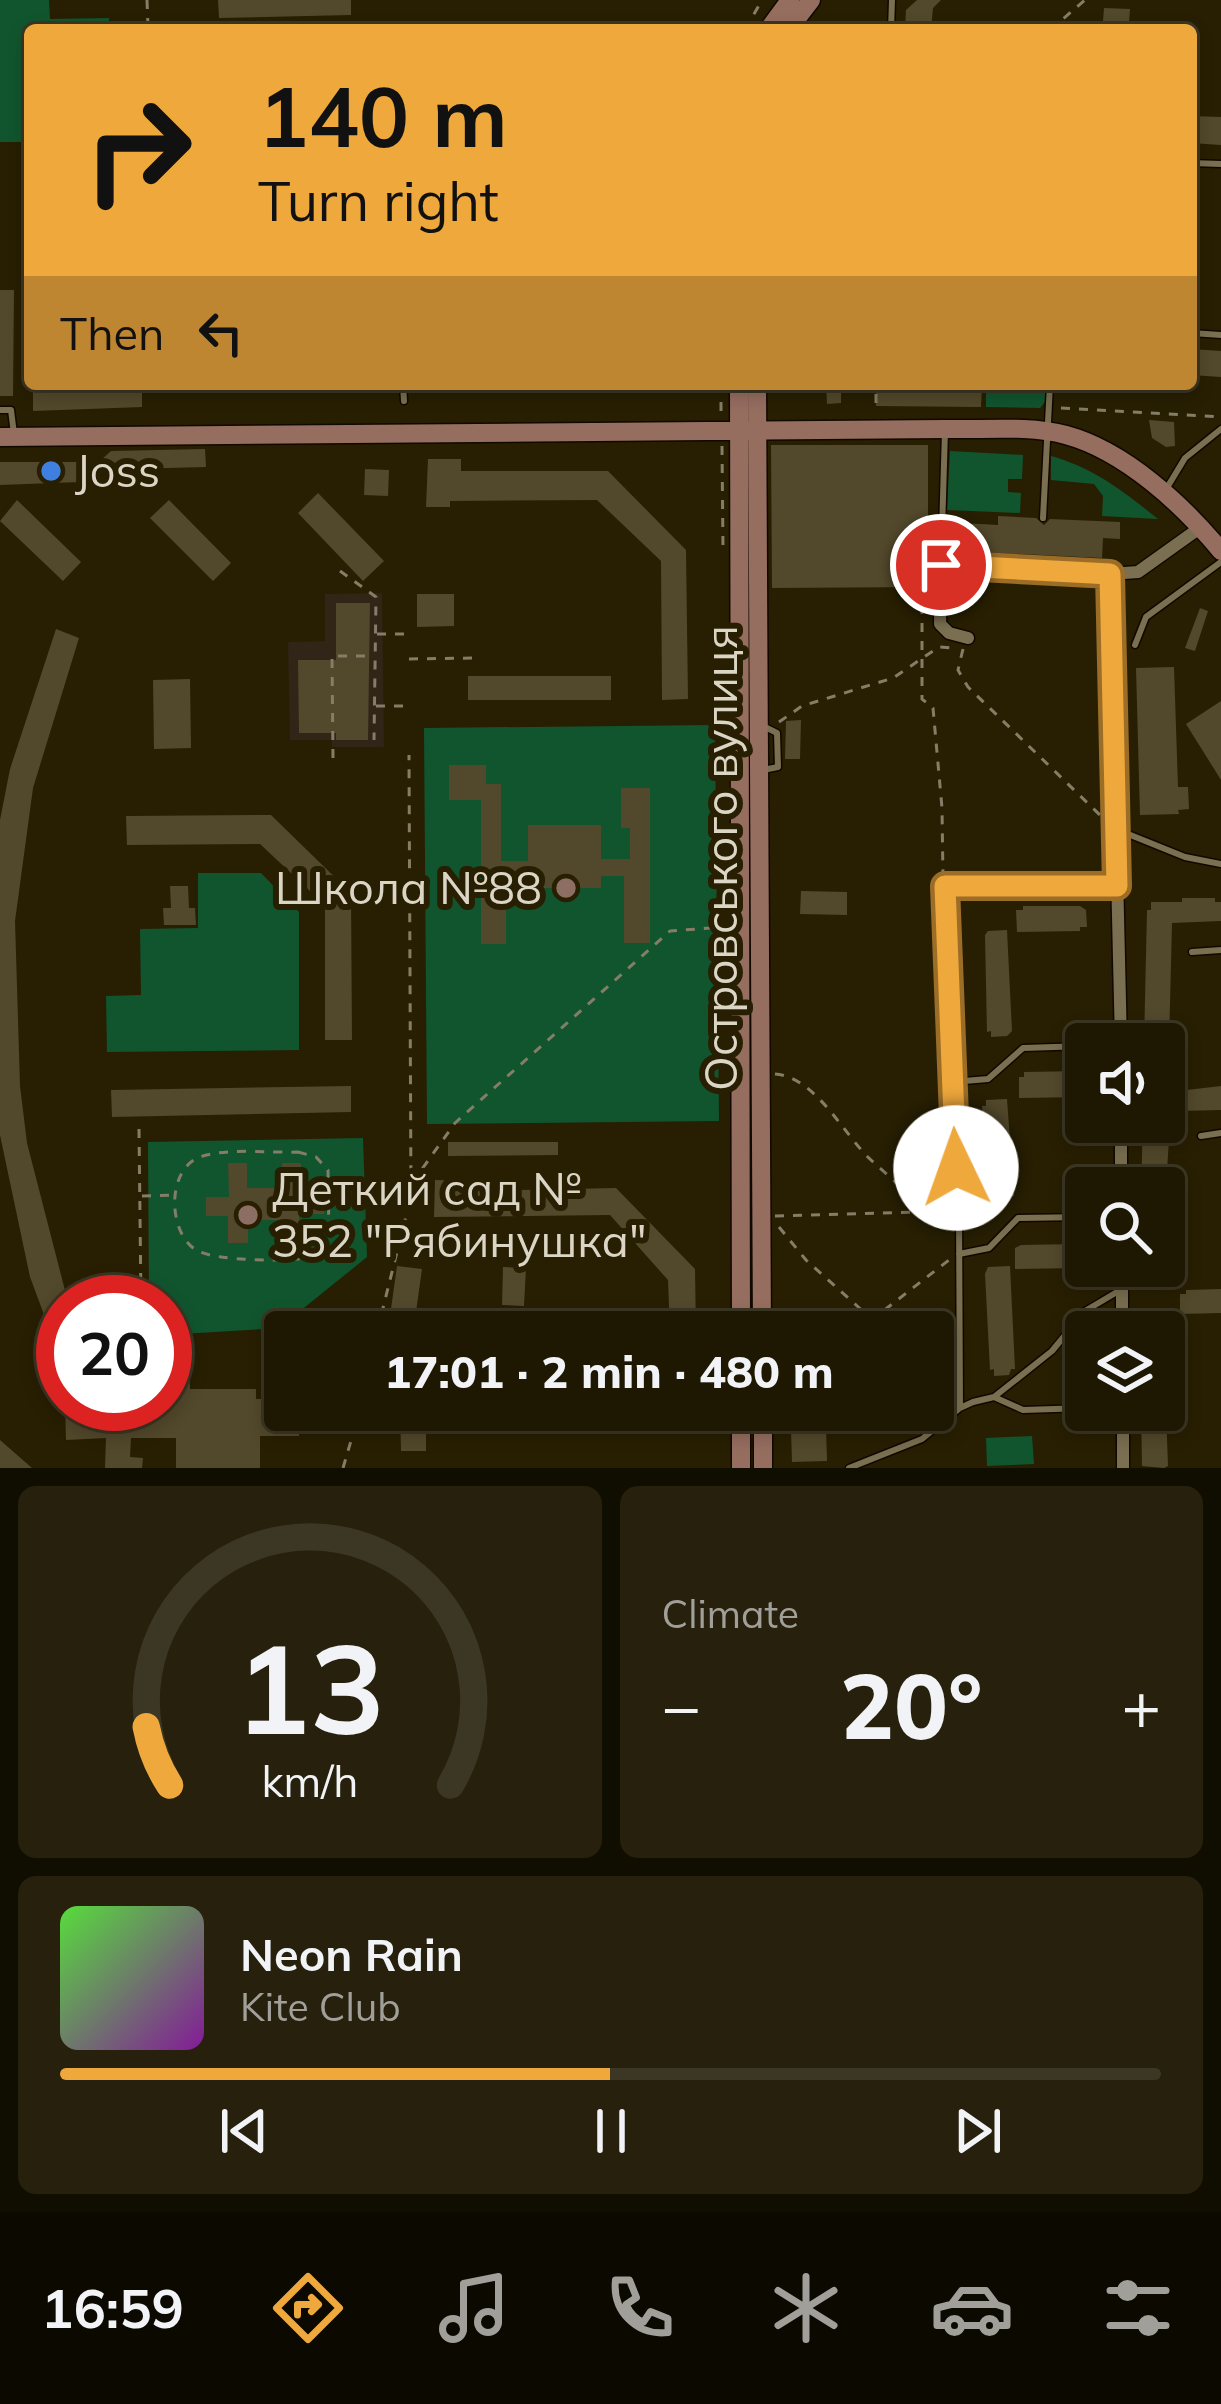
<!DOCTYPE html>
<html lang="en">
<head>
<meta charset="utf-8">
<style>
  :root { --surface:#1e1702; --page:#26200c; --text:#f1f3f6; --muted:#a19f99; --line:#3c3624; --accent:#eea83c }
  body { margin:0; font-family:Mulish,sans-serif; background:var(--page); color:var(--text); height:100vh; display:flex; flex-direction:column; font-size:45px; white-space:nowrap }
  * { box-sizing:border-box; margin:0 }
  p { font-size:39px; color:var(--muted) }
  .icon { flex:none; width:66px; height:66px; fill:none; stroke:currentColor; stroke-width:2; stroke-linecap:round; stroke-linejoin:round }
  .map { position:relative; height:1468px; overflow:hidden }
  .drawer { display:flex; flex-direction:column; gap:18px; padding:18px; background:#100d01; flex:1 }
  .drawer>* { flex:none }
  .banner { position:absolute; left:24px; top:24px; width:1173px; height:366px; border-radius:12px; box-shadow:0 6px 18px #0003,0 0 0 3px var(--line); background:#eea83c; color:#111; overflow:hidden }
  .tools { position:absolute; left:1065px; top:1023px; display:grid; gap:24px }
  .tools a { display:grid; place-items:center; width:120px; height:120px; border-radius:12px; background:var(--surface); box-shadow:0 6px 18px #0003,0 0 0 3px var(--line); font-size:60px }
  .speed { position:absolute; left:36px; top:1275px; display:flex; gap:24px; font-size:60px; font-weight:700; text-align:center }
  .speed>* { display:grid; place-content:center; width:156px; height:156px; border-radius:50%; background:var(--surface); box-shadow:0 6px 18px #0003,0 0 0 3px var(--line); line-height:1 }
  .speed .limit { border:18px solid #d22; background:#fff; color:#111 }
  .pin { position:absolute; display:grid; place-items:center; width:102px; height:102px; color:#fff; margin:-51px; border:6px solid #fff; border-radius:50%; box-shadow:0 3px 12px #0007 }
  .me { position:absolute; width:132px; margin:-66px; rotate:357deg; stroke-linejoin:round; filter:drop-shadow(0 0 9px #0008) }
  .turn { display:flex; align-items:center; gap:42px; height:252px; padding:0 36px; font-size:54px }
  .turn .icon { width:156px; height:156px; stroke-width:2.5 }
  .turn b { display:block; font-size:84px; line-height:102px }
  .then { display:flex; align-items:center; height:114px; padding:0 36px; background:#0003; gap:24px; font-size:45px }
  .big { font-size:90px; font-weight:800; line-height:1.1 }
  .drawer .widget { flex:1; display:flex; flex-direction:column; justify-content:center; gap:18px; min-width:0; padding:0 42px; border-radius:18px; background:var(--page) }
  .drawer .dial { align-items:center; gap:0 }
  .dial svg { height:312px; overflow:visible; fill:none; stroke:var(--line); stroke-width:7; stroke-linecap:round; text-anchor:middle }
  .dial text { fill:var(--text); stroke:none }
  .song { display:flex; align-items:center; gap:36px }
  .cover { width:144px; height:144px; border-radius:18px; background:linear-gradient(135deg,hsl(110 70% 55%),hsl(290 70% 35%)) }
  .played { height:12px; border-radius:6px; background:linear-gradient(90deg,var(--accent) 50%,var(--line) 50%) }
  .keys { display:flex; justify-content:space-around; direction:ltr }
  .heat { display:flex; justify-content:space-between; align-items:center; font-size:66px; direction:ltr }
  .drawer .tiles { flex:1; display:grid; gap:18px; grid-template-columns:1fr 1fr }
  .widget:last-child { grid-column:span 2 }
  .trip { position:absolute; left:264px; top:1311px; width:690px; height:120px; border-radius:12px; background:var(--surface); box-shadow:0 6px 18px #0003,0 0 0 3px var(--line); font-weight:800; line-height:120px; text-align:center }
  .menu { display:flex; height:192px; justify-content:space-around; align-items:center; background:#0c0901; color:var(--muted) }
  .menu .icon { width:84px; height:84px }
  .menu .current { color:var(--accent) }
  .menu b { font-size:54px; color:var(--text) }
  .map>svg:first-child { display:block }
</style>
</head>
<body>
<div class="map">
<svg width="1221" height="1468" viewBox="0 0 1221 1468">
  <rect width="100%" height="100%" fill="#281f02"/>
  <path fill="#302516" d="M382 593 384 747H332V740H290L288 642 325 641V594Z"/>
  <path fill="#11552e" d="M0 0H49L50 19 109 18V30H30V142H0Z
    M986 384H1046L1045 402 1040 408 986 407Z
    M950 451 1023 455 1022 479H1008V492L1021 493 1020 513 947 510Z
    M1051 456C1094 468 1123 491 1158 519L1102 516 1103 496 1094 484 1051 480Z
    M715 725 719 1121 427 1124 424 728Z
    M198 873H261L299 912V1050L107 1052 106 996 141 995 140 929 198 928Z
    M363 1138 367 1257 279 1328 165 1335V1302H149L148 1142Z
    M1032 1436 1034 1464 987 1466 986 1438Z"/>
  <path fill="#52482b" d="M218 0H351V15L219 18Z
    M917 0H941L933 8 931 30H905L906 10Z
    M1104 8 1130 9 1129 22 1103 21Z
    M1191 116 1221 117V145L1191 143Z
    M0 290H14L13 396H0Z
    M1191 349 1221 351V377L1191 375Z
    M826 384H841V403L827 404Z
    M876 384H982L981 407 876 406Z
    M142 387V407L33 411V391Z
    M1149 420 1174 422 1175 446 1166 447 1152 438Z
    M771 445H928V587L772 588Z
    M205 449 206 467 90 470 111 451Z
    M428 459H461V471H608L686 550 688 699 662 700 661 561 597 500 450 501V507H426Z
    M0 462H80V482L0 485Z
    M365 469 389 470 388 496 364 495Z
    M318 493 384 561 363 581 298 513Z
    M17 500 81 562 63 581 0 521Z
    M169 500 231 563 213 581 150 518Z
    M998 516 1036 518 1044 525 1050 519 1120 522V539L1103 538 1102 558 959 551 961 523 998 525Z
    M417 594H454V626L417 627Z
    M336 603H370L368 740H336V733H299L298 660H336Z
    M1200 608 1208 611 1195 651 1185 648Z
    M56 629 79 638 33 788 15 921 20 1086 27 1143 68 1302H63L62 1363 30 1277 0 1135V820L10 769Z
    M1174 667 1178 787H1188L1189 809 1178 810 1179 814 1140 815 1136 668Z
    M468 676H611V700H468Z
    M190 679 191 748 154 749 153 680Z
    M1221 701V780L1186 724Z
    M801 720 800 759H785L786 721Z
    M449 765H486V784H501V861H528V825H601V859H630V828H621V788H650V943H624V876H601V888H530V876H506V944H481V800H449Z
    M271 815 351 893 352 1040H325V905L260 844 127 845 126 816Z
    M170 886H188L189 908H195L196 925H164L163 908H171Z
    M801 891 847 892V915L800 914Z
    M1182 898H1215V902H1221V921L1172 923 1169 1044H1144L1147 910H1151V902H1182Z
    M1023 906H1080L1086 910 1087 927H1080V931L1017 932 1016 910H1023Z
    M1007 930 1012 1031 1007 1036 991 1037V1031L987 1032 985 935 988 931Z
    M1083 1071 1086 1076 1084 1097 1019 1098V1077H1024V1072Z
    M351 1086V1112L112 1117 111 1090Z
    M1221 1086V1110L1178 1111V1091Z
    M1007 1099 1014 1196H1009V1201L992 1202V1195H988L982 1106H986V1100Z
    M1143 1122H1170L1166 1188H1141Z
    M448 1142H558V1155L448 1156Z
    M228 1163H247V1188H282V1163H301V1193H324V1214H299V1240H282V1220H248V1243H228V1216H206V1197H229Z
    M435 1180 470 1181V1191L616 1188 695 1269 696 1332H670L668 1280 610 1215 434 1217Z
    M1078 1244 1085 1247 1086 1262H1079V1268L1015 1269V1248L1021 1245Z
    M397 1266 422 1269 416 1312 391 1309Z
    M1010 1266 1015 1369H1011L1009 1375 994 1376V1369L990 1370 985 1274 988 1267Z
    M503 1267 526 1268 524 1306 502 1305Z
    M1221 1289V1313L1180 1314V1294H1186V1290Z
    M1168 1310 1169 1332H1144L1146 1311Z
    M165 1366H189L190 1389H256V1399H285V1410H299V1436H260V1468H176V1438H131L130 1457 143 1458 142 1468H105L106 1438 66 1440 65 1404H165Z
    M400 1410H426V1451H401Z
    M1141 1410H1166L1168 1466 1164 1468 1142 1466Z
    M826 1429 827 1461 792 1462 791 1430Z
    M0 1440 32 1468H0Z"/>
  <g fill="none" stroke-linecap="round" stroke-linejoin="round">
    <defs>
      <path id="lane" d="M891 30 892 0
        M1191 163 1221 164
        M1191 333 1221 335
        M403 384 404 401
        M0 410H11L14 434
        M945 431 941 564 1110 574
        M1165 491 1185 458 1221 429
        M1043 518 1050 384
        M1135 645 1146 617 1221 562
        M763 726 777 733 778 767 763 770
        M1118 830 1185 857 1221 864
        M1192 952 1221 950
        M952 1082 988 1079 1023 1048 1086 1046
        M1201 1136 1221 1133
        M959 1254 989 1248 1018 1218 1086 1217
        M994 1397 1052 1351 1085 1311 1122 1289
        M960 1408 959 1211 945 887 1117 886
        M849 1468 922 1439 960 1408 973 1402 994 1397 1023 1410 1086 1408"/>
      <path id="street" d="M941 564 940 624 949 633 968 638
        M1121 1044 1110 574 1138 572 1201 527
        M1121 1122V1188
        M1122 1266V1332
        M1123 1410V1468"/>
      <path id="secondary" d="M768 30 790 0
        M788 30 811 0
        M739 384 741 1332
        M757 384 762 1332
        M0 437 945 429C984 430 1029 425 1066 435 1125 451 1183 505 1221 551
        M741 1410V1468
        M763 1410V1468"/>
    </defs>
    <use href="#lane" stroke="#110800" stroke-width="9"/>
    <use href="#street" stroke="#110800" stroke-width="15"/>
    <use href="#secondary" stroke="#110800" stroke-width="21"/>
    <path stroke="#847d67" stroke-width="3" stroke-dasharray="9 9" stroke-linecap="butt" d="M147 0 148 27
      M745 30 762 0
      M1050 30 1085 0
      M721 384V418
      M876 403V384
      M1061 408 1221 417
      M722 446 723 550
      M340 571 376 597 374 740
      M922 587V699L933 708 942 808 943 879
      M377 634H409
      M963 649 958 670 968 687 1103 818
      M409 659 478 658
      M376 706H409
      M779 722 802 706 893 678 939 647 954 648
      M333 758 332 656H373
      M775 1074C816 1077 843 1134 871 1160 890 1177 908 1193 927 1211
      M139 1129 141 1302
      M298 1152 316 1157 328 1170 329 1238 318 1256C295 1262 216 1262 196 1250 167 1232 166 1166 203 1156 231 1148 269 1153 298 1152Z
      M412 1183 455 1123 670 931 724 927
      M330 1192 410 1191
      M142 1196 175 1195
      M775 1216 952 1211
      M779 1227 806 1260 886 1332
      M377 1332 411 1196 409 755
      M856 1332 949 1260
      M343 1468 360 1410"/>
    <use href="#lane" stroke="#7a6f50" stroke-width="6"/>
    <use href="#street" stroke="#7a6f50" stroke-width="12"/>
    <use href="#secondary" stroke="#966e60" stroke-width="18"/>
  </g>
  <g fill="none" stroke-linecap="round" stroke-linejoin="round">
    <defs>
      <path id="route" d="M941 565 1110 574 1117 886H945L956 1168"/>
    </defs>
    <use href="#route" stroke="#9b6d27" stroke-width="30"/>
    <use href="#route" stroke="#eea83c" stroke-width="21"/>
  </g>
  <circle fill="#3f7fe0" stroke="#281f02" stroke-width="4.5" cx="51" cy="471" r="12"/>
  <g fill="#8d6e63" stroke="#281f02" stroke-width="4.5">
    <circle cx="566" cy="888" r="12"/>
    <circle cx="248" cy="1215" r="12"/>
  </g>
  <g text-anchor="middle" stroke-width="12" stroke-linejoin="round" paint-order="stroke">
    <g font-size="45" fill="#dbd5c5" stroke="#281f02" text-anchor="start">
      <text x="75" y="487">Joss</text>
      <text x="542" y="904" text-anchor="end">Школа №88</text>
      <text x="272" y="1205">Деткий сад №<tspan x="272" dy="52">352 "Рябинушка"</tspan></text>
    </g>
    <g font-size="45" fill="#dbd5c5" stroke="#281f02">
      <text transform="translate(721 858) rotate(-90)" y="16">Островського вулиця</text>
    </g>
  </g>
</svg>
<div class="tools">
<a><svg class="icon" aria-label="sound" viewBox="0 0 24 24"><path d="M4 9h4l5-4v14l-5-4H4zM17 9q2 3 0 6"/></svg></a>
<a><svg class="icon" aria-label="search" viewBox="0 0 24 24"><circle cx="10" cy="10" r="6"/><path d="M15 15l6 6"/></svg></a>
<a><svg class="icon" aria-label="layers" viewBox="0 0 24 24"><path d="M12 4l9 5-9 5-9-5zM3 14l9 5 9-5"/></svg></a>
</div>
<div class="speed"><div class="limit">20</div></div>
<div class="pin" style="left:941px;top:565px;background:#d93025"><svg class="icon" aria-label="arrive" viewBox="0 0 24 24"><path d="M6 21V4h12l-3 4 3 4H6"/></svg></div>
<svg class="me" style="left:956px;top:1168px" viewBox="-20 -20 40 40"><circle r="19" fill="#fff"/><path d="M0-13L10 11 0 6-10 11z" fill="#eea83c"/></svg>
<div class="trip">17:01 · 2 min · 480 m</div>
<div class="banner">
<div class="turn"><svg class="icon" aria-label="right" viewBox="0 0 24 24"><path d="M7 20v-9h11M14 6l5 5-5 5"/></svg><div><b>140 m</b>Turn right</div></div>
<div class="then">Then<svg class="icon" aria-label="left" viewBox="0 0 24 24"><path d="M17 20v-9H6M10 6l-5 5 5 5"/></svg></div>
</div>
</div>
<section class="drawer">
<div class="tiles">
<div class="widget dial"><svg viewBox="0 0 100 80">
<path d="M14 69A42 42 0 1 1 86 69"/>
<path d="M14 69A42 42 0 0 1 8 54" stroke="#eea83c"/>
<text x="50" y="56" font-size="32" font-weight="700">13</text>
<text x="50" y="72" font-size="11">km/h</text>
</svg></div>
<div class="widget"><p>Climate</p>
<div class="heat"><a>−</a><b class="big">20°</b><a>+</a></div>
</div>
<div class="widget">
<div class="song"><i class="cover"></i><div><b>Neon Rain</b><p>Kite Club</p></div></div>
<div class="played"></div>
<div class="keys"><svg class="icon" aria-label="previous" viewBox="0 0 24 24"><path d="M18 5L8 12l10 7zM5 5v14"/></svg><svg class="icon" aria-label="pause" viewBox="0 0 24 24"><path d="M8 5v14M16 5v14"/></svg><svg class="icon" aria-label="next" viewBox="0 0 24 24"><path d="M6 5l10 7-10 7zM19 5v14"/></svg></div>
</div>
</div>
</section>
<nav class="menu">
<b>16:59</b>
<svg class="icon current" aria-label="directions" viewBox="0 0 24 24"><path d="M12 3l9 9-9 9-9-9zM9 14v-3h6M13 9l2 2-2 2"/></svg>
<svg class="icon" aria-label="music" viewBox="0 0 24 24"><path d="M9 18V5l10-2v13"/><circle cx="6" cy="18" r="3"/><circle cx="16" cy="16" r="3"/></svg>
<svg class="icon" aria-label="phone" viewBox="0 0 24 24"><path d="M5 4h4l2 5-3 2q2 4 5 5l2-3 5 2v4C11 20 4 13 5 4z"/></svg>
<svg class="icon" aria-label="climate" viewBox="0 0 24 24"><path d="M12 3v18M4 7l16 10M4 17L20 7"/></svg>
<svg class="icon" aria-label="car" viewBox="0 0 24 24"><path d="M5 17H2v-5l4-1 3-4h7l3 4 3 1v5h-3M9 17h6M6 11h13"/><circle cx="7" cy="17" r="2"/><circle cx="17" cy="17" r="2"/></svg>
<svg class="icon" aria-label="filters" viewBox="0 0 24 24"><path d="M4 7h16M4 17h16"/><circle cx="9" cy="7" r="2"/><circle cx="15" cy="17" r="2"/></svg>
</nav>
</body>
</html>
